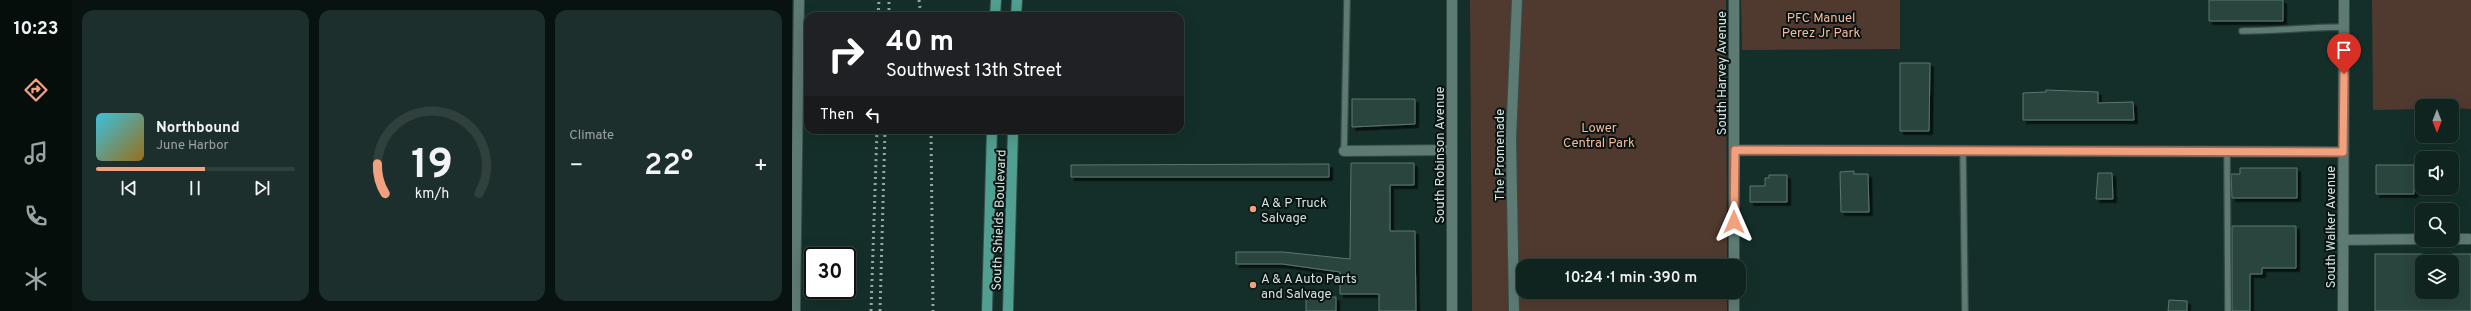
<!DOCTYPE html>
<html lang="en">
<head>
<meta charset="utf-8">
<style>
  :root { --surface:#0f231f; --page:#1d2f2c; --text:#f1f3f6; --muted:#9ba4a4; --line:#2f403d; --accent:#f2a17e }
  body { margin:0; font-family:Overpass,sans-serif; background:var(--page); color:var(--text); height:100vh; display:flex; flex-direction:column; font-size:15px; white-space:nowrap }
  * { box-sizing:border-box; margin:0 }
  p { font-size:13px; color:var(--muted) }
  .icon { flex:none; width:22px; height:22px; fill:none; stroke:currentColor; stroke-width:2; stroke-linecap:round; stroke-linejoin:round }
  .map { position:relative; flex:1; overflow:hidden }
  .sheet { display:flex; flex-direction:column; gap:10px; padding:10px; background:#081311; width:720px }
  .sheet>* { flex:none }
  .hud { position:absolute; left:12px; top:12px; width:380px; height:122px; border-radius:12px; box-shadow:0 4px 16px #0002,0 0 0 1px var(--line); background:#202124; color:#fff; overflow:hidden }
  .needle { width:26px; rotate:180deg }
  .controls { position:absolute; left:1623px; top:99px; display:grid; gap:8px }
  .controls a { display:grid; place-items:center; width:44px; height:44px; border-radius:8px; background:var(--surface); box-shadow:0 4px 16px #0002,0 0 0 1px var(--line); font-size:20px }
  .speed { position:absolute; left:12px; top:247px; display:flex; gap:8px; font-size:20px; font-weight:700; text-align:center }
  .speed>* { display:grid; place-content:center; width:52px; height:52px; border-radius:50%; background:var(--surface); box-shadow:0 4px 16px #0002,0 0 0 1px var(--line); line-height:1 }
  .speed .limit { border:2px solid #111; border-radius:6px; background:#fff; color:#111 }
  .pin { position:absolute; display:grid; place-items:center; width:34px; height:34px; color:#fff; margin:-41px -17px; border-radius:50% 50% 50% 0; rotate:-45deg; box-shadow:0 0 4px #0007 }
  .pin .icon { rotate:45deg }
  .me { position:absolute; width:44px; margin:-22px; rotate:0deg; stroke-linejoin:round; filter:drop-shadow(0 0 3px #0008) }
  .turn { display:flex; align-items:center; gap:14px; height:84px; padding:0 16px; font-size:18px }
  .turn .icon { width:52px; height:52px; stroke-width:2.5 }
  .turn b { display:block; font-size:28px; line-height:34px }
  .then { display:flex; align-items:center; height:38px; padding:0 16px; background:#0003; gap:8px; font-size:15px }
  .big { font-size:30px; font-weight:600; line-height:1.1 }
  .sheet .widget { flex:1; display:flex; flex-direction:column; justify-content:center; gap:6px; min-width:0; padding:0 14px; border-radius:12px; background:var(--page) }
  .sheet .dial { align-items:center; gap:0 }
  .dial svg { height:104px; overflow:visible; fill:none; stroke:var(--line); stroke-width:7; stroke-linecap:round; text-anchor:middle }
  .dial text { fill:var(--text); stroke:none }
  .song { display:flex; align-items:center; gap:12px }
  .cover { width:48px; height:48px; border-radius:6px; background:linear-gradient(135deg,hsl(190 70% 55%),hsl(40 70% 35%)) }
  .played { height:4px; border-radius:2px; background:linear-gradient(90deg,var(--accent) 55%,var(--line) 55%) }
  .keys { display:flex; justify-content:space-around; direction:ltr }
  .heat { display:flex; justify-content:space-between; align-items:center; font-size:22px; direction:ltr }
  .sheet .tiles { flex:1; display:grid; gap:10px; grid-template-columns:repeat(3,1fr) }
  .trip { position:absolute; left:724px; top:259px; width:230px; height:40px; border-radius:12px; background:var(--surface); box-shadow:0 4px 16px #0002,0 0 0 1px var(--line); font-weight:600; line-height:40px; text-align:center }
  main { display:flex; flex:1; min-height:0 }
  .tab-bar { display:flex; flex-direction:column; width:72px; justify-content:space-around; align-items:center; background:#060e0c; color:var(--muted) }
  .tab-bar .icon { width:28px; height:28px }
  .tab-bar .current { color:var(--accent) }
  .tab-bar b { font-size:18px; color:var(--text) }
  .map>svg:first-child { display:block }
</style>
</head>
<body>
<main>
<nav class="tab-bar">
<b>10:23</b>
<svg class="icon current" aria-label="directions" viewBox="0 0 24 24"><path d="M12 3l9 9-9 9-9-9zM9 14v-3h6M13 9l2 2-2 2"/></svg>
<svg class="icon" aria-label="music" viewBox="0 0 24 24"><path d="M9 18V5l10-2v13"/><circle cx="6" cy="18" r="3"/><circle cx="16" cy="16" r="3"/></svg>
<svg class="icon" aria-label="phone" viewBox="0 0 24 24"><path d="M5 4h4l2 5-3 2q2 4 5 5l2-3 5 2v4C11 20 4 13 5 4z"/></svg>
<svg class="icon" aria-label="climate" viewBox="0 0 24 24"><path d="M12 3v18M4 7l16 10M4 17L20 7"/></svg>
</nav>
<section class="sheet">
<div class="tiles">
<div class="widget">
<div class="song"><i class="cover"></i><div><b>Northbound</b><p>June Harbor</p></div></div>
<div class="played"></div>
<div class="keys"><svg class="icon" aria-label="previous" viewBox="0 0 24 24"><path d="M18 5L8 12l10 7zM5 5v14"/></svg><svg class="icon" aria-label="pause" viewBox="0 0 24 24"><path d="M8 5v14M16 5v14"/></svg><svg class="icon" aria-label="next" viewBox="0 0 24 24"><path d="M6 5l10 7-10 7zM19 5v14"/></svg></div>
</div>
<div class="widget dial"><svg viewBox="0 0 100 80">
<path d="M14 69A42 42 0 1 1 86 69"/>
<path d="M14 69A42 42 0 0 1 8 46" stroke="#f2a17e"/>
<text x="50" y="56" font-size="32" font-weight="700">19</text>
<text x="50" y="72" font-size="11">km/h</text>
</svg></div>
<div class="widget"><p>Climate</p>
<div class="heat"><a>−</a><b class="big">22°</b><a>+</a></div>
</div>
</div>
</section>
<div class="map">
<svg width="1679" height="311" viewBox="0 0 1679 311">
  <defs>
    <filter id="shadow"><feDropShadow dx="3.5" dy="3.5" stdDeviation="0" flood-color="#0009"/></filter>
  </defs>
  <rect width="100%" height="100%" fill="#142f29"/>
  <path fill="#503a30" d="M678 0H934L935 266H731V292H935V311H680Z
    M949 0H1108V49L950 50Z
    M1580 0H1679V109L1630 106V109L1581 110Z"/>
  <path fill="#29443e" stroke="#5a7770" filter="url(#shadow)" d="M1417 0H1491V21H1417Z
    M1108 63H1138L1137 131H1108Z
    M1254 90 1306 92V103L1341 102 1342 120H1231V93L1254 92Z
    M560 99H623V124L560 127Z
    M559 163H622V185H598V231H623L624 311H587V294H548V272L490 264H444V252H491L558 259Z
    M537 164V177H279V165Z
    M1584 165H1622V194H1584Z
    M1448 168H1505V198H1440L1439 174H1448Z
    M1062 171V174H1076L1077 212H1049L1048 172Z
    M1306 173H1320L1321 199H1304Z
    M977 175H995V202H958V186H973V178H977Z
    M1440 226H1504V268H1470V274H1458V311H1440Z
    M1583 254H1630V292H1660V254H1679V311H1583Z
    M544 297V311H514V298Z
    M1377 300 1395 301V311H1376Z"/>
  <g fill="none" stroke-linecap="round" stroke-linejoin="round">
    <defs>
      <path id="lane" d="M1450 31C1484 31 1518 27 1552 27
        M1171 150 1173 311
        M552 151 555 0
        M1435 152 1436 311"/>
      <path id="street" d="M942 0V266
        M943 150 1551 152
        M552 151 660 150
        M1660 239H1677
        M1551 240 1630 239
        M722 311 719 138 725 0
        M942 311V292"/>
      <path id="secondary" d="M3 311 7 0
        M660 311V0
        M1551 311 1552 0"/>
      <path id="primary" d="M203 16 204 0
        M224 16 225 0
        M195 311 200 130
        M216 311 221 130"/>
    </defs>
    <use href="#lane" stroke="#374c48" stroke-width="8"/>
    <use href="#street" stroke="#374c48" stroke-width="12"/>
    <use href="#secondary" stroke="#374c48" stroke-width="12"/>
    <use href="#primary" stroke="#374c48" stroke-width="12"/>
    <use href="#lane" stroke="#5d7a73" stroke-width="5.5"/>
    <use href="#street" stroke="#5d7a73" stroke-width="10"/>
    <use href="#secondary" stroke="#5d7a73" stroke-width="10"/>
    <use href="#primary" stroke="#509f90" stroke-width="10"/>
    <path stroke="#95a8a3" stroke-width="3" stroke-dasharray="2 4" stroke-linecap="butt" d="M127 0 129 16
      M86 16 87 0
      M97 16V0
      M139 130 141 311
      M79 311 85 130
      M88 311 93 130"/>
  </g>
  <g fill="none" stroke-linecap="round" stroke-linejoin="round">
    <defs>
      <path id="route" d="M942 222 943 150 1551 152 1552 74"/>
    </defs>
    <use href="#route" stroke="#9d6952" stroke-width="10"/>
    <use href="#route" stroke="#f2a17e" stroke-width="7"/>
  </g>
  <g fill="#f2a17e" stroke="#091412" stroke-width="1.5">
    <circle cx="461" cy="209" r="4"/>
    <circle cx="461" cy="285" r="4"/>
  </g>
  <g text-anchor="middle" stroke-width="4" stroke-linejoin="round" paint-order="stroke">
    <g font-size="13" fill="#f8b89d" stroke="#091412">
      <text x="1029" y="22">PFC Manuel<tspan x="1029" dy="15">Perez Jr Park</tspan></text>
      <text x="807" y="132">Lower<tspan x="807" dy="15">Central Park</tspan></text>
    </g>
    <g font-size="13" fill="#d5e4e0" stroke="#091412">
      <text transform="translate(929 73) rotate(-90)" y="5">South Harvey Avenue</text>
      <text transform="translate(647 155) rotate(-90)" y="5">South Robinson Avenue</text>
      <text transform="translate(707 155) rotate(-90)" y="5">The Promenade</text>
      <text transform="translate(206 220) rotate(-88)" y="5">South Shields Boulevard</text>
      <text transform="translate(1538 227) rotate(-90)" y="5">South Walker Avenue</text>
    </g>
    <g font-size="13" fill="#d5e4e0" stroke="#091412" text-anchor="start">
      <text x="469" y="207">A &amp; P Truck<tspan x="469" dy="15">Salvage</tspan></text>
      <text x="469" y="283">A &amp; A Auto Parts<tspan x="469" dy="15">and Salvage</tspan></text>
    </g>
  </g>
</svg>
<div class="controls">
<a><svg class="needle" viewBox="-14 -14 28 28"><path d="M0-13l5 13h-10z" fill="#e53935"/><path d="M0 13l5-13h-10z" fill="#9ba4a4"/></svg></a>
<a><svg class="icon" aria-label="sound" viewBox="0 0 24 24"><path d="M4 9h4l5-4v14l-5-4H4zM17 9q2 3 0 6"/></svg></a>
<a><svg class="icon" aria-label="search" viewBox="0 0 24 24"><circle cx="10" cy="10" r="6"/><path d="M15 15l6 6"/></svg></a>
<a><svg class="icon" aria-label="layers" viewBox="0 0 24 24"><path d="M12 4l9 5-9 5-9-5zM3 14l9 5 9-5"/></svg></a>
</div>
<div class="speed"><div class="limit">30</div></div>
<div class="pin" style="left:1552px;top:74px;background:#d93025"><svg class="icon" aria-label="arrive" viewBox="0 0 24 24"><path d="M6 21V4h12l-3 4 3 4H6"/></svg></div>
<svg class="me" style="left:942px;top:222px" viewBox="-20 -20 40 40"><path d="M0-17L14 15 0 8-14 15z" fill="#f2a17e" stroke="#fff" stroke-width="4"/></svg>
<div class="trip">10:24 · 1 min · 390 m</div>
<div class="hud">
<div class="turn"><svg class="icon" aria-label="right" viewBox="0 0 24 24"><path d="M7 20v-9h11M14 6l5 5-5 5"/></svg><div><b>40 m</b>Southwest 13th Street</div></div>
<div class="then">Then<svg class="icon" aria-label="left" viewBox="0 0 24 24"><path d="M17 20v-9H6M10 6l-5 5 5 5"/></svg></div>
</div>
</div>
</main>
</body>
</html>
